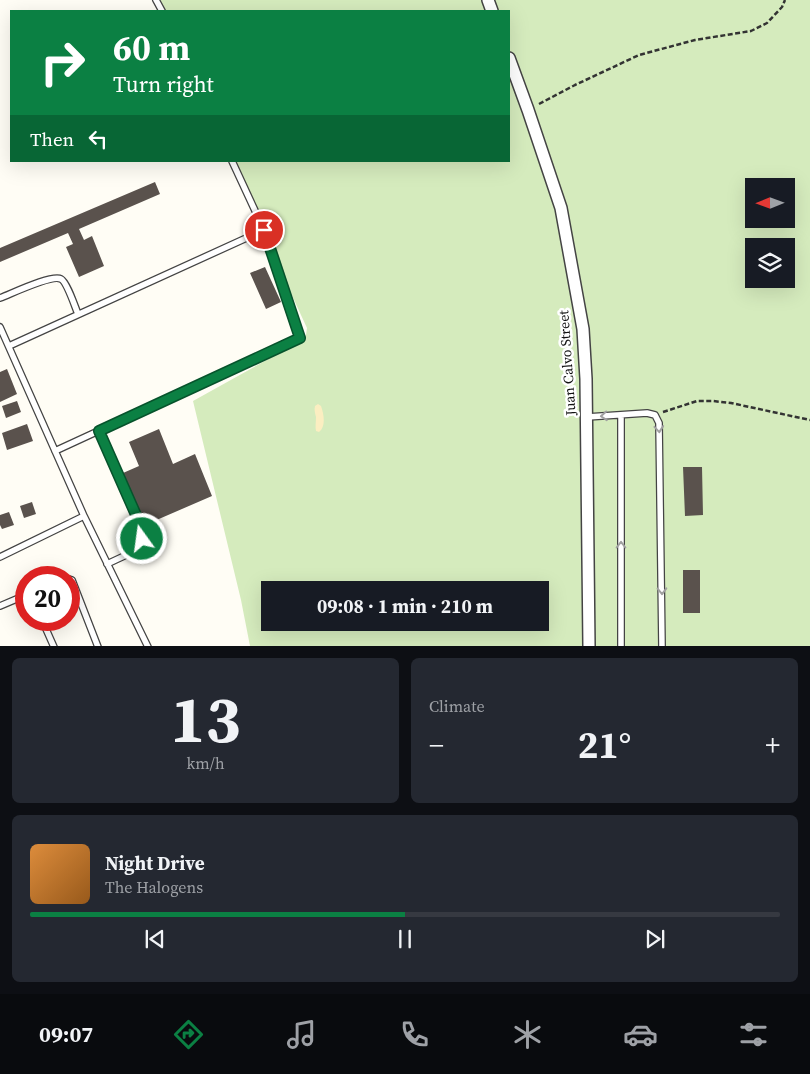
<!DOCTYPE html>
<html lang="en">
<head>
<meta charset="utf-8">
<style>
  :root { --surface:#171b24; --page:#242831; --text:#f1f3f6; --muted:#9ea1a6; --line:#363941; --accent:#0b8043 }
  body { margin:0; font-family:"Source Serif 4",serif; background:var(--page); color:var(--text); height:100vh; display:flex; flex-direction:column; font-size:19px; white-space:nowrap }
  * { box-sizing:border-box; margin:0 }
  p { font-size:16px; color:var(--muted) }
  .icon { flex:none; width:28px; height:28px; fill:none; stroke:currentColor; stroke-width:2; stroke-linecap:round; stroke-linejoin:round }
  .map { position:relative; height:646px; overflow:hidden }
  .drawer { display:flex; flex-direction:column; gap:12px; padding:12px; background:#0d0f14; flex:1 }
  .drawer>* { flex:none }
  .guide { position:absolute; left:10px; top:10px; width:500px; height:152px; border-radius:0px; box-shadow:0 5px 20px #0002; background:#0b8043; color:#fff; overflow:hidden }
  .needle { width:32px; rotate:269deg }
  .tools { position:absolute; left:745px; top:178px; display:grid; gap:10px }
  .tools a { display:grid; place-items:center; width:50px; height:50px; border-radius:0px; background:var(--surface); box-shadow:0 5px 20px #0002; font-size:25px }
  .speed { position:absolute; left:15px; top:566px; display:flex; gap:10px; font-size:25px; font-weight:700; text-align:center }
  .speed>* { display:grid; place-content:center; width:65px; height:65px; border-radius:50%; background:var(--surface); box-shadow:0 5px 20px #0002; line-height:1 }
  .speed .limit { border:8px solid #d22; background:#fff; color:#111 }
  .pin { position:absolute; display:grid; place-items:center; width:42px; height:42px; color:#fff; margin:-21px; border:2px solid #fff; border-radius:50%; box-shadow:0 1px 5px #0007 }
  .me { position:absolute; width:55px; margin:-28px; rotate:346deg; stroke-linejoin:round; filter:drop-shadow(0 0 4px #0008) }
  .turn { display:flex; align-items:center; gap:18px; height:105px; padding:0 20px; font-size:22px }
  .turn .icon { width:65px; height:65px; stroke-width:2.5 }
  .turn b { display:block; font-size:35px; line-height:42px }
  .then { display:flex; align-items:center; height:48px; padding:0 20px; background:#0003; gap:10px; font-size:19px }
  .big { font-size:38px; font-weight:700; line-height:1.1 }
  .drawer .widget { flex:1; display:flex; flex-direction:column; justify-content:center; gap:8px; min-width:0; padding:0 18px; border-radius:8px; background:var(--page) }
  .drawer .dial { align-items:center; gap:0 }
  .dial b { font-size:65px; line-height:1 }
  .song { display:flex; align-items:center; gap:15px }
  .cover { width:60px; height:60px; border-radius:8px; background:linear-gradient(135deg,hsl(30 70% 55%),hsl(30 70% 35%)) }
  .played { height:5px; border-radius:2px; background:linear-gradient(90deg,var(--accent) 50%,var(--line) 50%) }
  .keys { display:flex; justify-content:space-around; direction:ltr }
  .heat { display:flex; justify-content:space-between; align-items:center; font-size:28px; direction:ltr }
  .drawer .tiles { flex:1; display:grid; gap:12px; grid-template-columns:1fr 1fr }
  .widget:last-child { grid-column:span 2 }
  .trip { position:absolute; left:261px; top:581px; width:288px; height:50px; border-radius:0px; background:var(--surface); box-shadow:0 5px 20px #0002; font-weight:700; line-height:50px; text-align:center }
  .tabs { display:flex; height:80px; justify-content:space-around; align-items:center; background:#090b0e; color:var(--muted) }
  .tabs .icon { width:35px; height:35px }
  .tabs .on { color:var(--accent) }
  .tabs b { font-size:22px; color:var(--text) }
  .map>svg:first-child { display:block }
</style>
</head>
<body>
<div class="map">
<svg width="810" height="647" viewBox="0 0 810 647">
  <rect width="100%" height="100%" fill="#fffdf5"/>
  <path fill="#d5ebbd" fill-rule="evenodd" d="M157 0H810V646H250L241 600 193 401 301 341 306 335 307 328 230 161H509V11H162ZM754 186H786V219H754ZM754 246H786V279H754ZM270 590H540V622H270Z"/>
  <path fill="#fbeec1" d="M318 404 321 406C324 414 326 427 319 432L316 431C315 427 316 422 316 417 315 413 314 410 315 406Z"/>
  <path fill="#5a524d" d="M155 182 160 194 79 229 84 240 92 236 104 266 79 277 66 247 73 244 68 233 0 262V248Z
    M265 267 281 302 266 309 250 273Z
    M7 369 17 394 0 402V372Z
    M17 401 21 412 6 418 2 406Z
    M27 424 33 441 7 450 2 433Z
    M159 429 173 464 195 454 212 496 145 525 123 473 139 466 129 442Z
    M683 467H702L703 515 685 516Z
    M32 502 36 514 24 518 20 506Z
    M9 512 14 525 2 529 0 525V515Z
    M683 570H700V613H683Z"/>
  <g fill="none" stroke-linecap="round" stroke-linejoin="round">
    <defs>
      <path id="service" d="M156 0 162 11
        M0 298C11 294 52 274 61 279 67 282 75 307 78 314
        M0 327 84 516 148 647
        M9 346 264 230
        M587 417 647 413 655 415 659 423 662 647
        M99 431 140 524 142 539 137 550 107 564
        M55 451 300 338 264 230 232 161
        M0 557 84 516
        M69 579 72 580 98 647
        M0 606 26 595
        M42 620 54 647
        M621 647V415"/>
      <path id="minor" d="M488 0 492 11
        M509 58 528 110 561 208 583 329 586 379 589 647"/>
    </defs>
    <use href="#service" stroke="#444" stroke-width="8"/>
    <use href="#minor" stroke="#444" stroke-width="14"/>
    <path stroke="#333" stroke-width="2.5" stroke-dasharray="5 2.5" stroke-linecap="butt" d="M539 104 575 85 639 55 695 40 751 31 767 23 782 7 785 0
      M663 412 697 401H713L731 403 810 420"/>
    <use href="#service" stroke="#fff" stroke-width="5.5"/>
    <use href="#minor" stroke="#fff" stroke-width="11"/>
  </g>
  <defs><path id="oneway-chevron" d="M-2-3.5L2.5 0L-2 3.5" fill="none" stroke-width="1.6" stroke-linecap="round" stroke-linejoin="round" transform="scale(1.25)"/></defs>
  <g stroke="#a0a0a0">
    <use href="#oneway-chevron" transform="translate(604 416) rotate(176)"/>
    <use href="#oneway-chevron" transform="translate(659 429) rotate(85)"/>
    <use href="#oneway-chevron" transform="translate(621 545) rotate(-90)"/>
    <use href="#oneway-chevron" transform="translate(662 591) rotate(89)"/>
  </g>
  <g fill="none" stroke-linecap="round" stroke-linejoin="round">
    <defs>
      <path id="route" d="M142 539 140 524 99 431 300 338 264 230"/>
    </defs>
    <use href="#route" stroke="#07532c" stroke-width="12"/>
    <use href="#route" stroke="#0b8043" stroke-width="9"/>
  </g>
  <g text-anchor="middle" stroke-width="5" stroke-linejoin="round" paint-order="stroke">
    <g font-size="14" fill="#111" stroke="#fff">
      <text transform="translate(567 363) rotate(-94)" y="5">Juan Calvo Street</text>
    </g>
  </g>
</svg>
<div class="tools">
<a><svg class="needle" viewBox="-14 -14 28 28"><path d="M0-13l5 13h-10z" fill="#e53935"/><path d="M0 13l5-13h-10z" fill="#9ea1a6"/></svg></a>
<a><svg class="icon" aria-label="layers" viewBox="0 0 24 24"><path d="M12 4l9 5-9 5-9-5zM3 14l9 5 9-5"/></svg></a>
</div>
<div class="speed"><div class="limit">20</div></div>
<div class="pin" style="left:264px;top:230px;background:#d93025"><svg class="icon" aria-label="arrive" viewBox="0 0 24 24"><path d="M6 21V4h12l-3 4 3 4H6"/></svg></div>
<svg class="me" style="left:142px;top:539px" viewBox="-20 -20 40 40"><circle r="17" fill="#0b8043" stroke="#fff" stroke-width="3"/><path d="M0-11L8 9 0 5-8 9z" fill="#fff"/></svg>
<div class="trip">09:08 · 1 min · 210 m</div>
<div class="guide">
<div class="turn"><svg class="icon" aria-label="right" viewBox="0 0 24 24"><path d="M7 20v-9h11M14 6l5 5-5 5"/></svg><div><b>60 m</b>Turn right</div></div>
<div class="then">Then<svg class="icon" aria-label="left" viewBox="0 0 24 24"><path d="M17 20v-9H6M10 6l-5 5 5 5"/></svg></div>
</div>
</div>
<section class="drawer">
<div class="tiles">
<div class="widget dial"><b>13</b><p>km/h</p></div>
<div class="widget"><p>Climate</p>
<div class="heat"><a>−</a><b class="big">21°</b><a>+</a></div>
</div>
<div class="widget">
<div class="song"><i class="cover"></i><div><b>Night Drive</b><p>The Halogens</p></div></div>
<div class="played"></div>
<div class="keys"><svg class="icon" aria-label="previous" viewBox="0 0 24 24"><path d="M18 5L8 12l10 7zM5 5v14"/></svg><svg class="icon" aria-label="pause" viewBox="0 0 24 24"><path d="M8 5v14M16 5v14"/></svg><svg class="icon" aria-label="next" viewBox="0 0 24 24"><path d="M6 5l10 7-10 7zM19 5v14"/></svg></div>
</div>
</div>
</section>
<nav class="tabs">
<b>09:07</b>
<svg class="icon on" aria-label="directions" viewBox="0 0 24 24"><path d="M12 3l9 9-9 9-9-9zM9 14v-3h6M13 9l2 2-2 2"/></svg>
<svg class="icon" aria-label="music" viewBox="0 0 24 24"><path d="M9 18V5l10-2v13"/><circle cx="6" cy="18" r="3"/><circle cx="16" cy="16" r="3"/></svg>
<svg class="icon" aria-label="phone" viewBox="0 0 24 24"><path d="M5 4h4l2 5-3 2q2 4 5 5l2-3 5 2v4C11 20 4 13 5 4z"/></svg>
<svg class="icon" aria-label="climate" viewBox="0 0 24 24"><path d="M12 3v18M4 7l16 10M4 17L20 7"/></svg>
<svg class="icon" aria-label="car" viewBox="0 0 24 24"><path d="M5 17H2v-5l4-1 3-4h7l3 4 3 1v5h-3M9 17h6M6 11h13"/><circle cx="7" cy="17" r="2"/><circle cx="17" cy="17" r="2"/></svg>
<svg class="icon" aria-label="filters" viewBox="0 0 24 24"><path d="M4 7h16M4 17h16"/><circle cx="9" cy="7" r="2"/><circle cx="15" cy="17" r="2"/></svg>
</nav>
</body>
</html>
